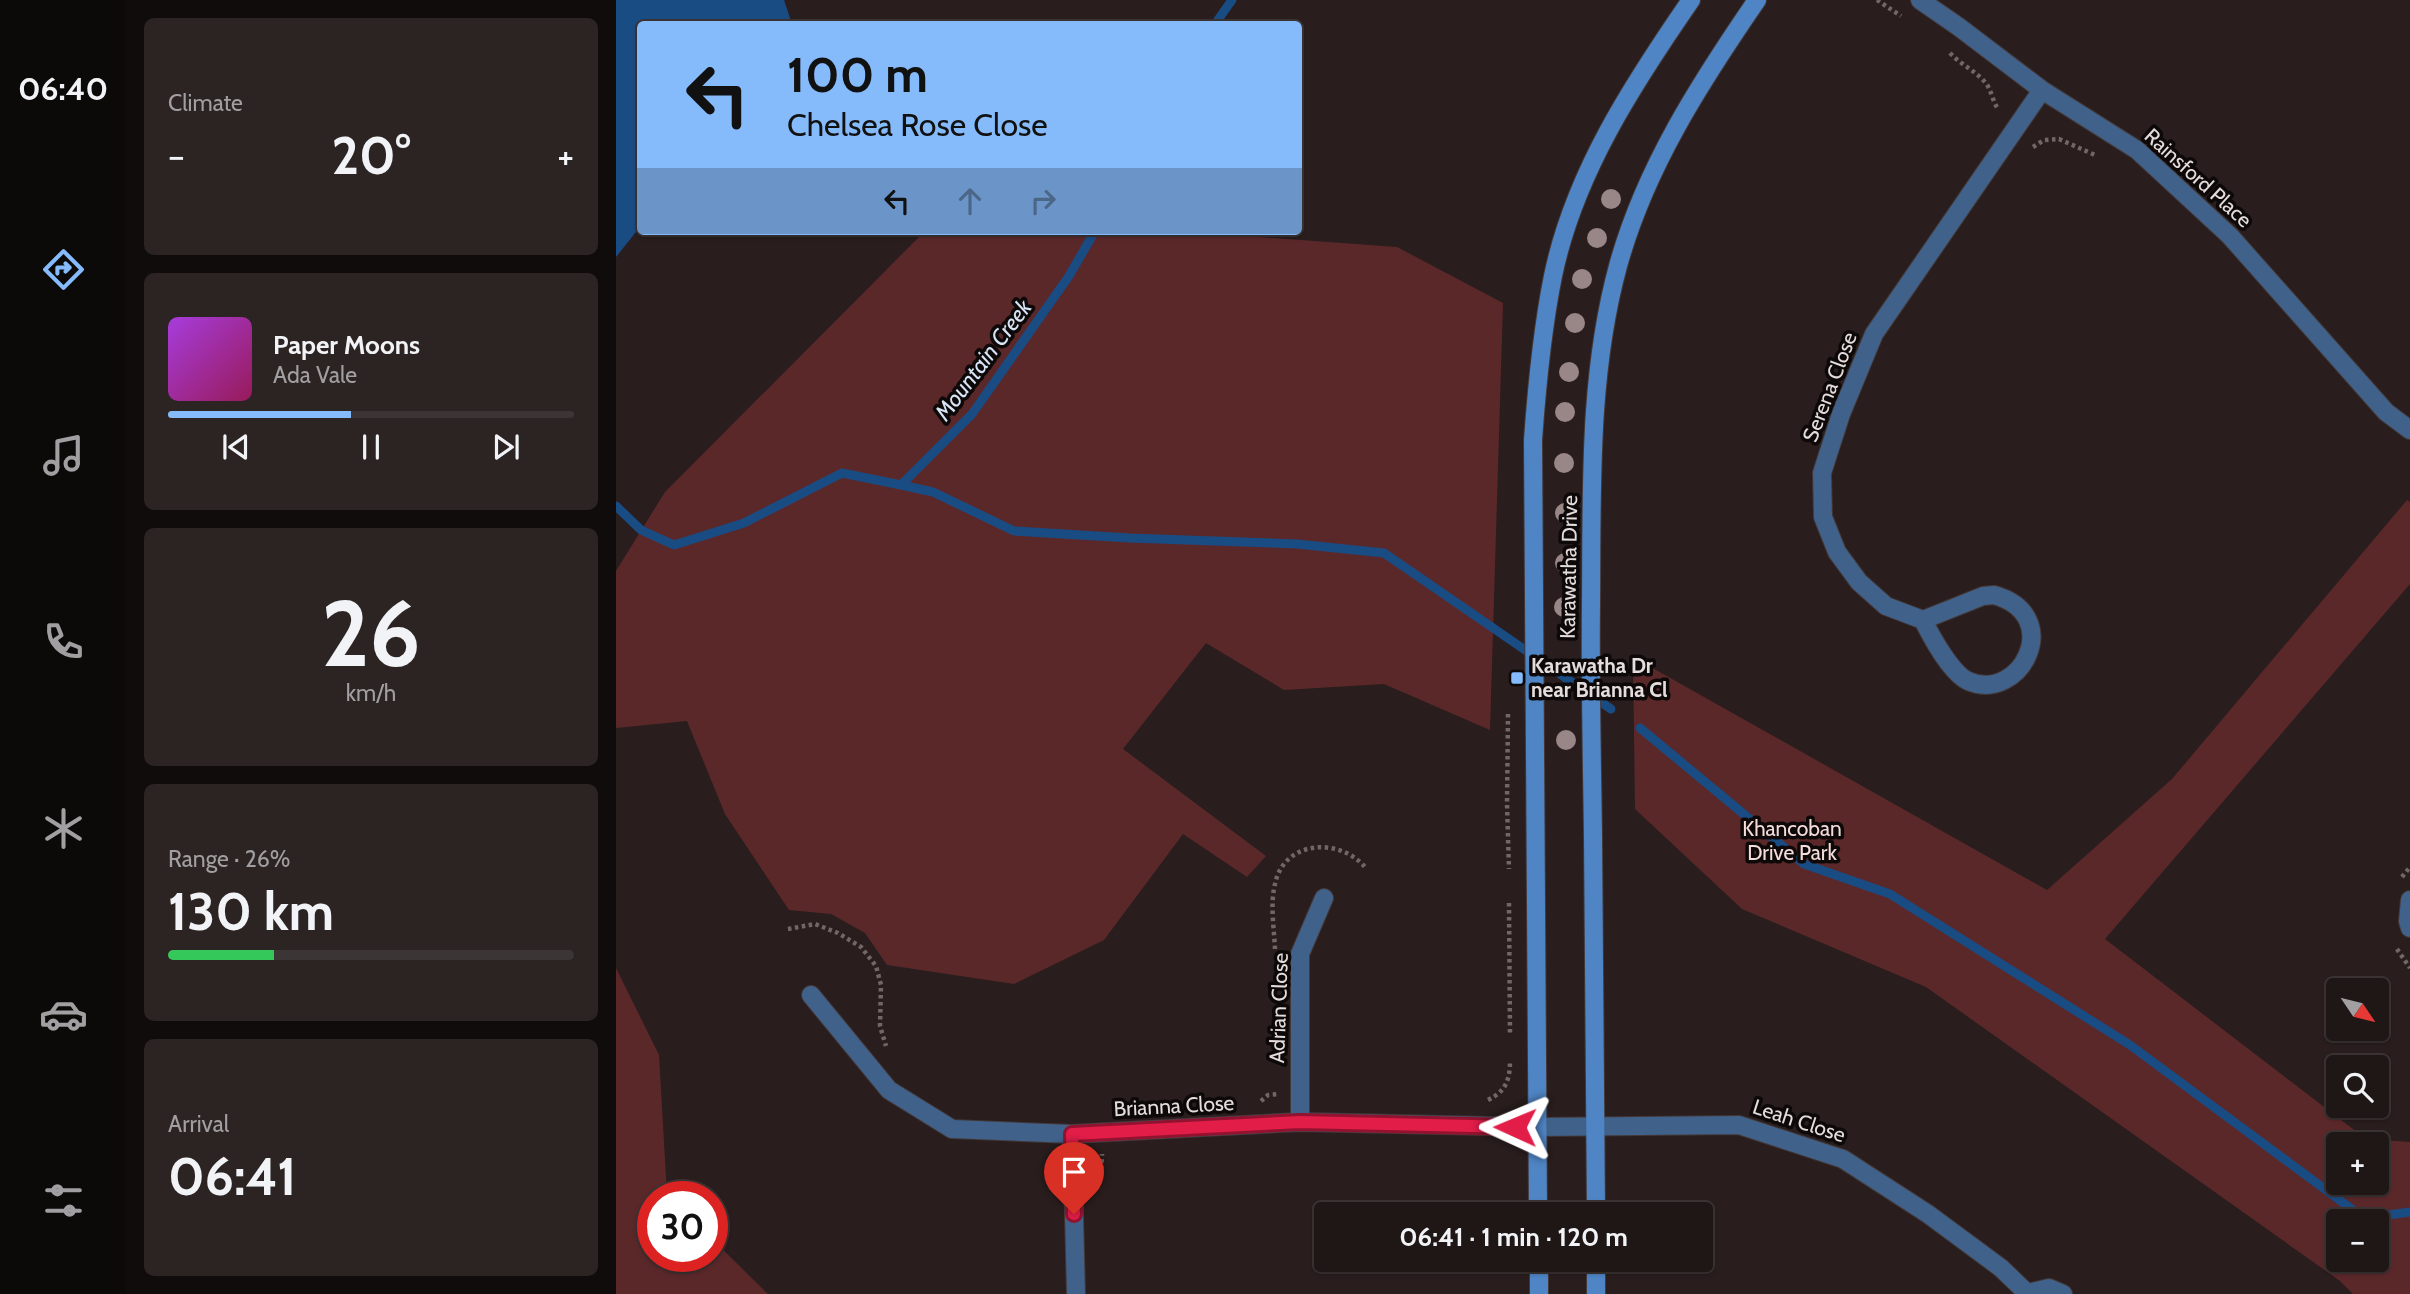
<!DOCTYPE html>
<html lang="en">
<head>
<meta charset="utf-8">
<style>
  :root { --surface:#1f1616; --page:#2c2323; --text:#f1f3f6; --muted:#a19fa1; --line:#3c3535; --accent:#86bbfb }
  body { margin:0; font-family:Cabin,sans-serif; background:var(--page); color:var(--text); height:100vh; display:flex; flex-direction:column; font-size:26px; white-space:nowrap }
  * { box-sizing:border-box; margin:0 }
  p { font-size:23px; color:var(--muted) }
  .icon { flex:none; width:38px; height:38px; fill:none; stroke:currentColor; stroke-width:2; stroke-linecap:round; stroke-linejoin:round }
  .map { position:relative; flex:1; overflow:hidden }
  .details { display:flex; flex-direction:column; gap:18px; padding:18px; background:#110c0c; width:490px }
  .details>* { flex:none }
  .guide { position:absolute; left:21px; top:21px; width:665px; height:214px; border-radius:7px; box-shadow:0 2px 5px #0004,0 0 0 2px var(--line); background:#86bbfb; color:#111; overflow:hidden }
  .needle { width:46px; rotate:125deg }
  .tools { position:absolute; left:1710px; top:978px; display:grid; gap:14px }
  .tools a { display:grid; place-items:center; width:63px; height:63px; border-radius:7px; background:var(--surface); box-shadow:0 2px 5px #0004,0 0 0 2px var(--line); font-size:35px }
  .speed { position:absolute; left:21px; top:1181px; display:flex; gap:14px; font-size:35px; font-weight:700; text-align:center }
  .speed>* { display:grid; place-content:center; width:91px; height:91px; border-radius:50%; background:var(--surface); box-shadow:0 2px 5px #0004,0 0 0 2px var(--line); line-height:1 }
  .speed .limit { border:10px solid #d22; background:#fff; color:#111 }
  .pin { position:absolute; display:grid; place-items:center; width:60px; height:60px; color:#fff; margin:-72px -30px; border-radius:50% 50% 50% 0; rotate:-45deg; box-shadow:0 0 7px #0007 }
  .pin .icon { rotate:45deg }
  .me { position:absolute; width:77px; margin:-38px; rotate:271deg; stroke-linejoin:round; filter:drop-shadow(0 0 5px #0008) }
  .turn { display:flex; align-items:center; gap:24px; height:147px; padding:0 35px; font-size:32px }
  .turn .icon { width:91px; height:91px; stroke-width:2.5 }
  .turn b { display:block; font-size:49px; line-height:60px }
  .lanes { display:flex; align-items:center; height:66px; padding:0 35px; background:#0003; justify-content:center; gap:35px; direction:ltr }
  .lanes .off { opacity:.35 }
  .big { font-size:52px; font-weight:700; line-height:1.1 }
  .details .widget { flex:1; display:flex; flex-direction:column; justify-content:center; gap:10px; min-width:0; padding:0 24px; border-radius:10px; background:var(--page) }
  .details .dial { align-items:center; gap:0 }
  .dial b { font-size:91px; line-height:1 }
  .song { display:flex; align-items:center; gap:21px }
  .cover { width:84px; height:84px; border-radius:10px; background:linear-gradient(135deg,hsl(280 70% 55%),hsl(330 70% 35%)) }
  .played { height:7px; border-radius:4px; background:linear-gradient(90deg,var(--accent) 45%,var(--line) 45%) }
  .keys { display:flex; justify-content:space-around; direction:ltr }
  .heat { display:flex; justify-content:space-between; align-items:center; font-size:38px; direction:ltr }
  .charge { height:10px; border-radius:5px; background:linear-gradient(90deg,#34c759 26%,var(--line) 0) }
  .trip { position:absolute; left:698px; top:1202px; width:399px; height:70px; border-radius:7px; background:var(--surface); box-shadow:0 2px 5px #0004,0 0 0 2px var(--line); font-weight:700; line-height:70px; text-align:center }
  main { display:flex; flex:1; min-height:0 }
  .menu { display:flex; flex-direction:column; width:126px; justify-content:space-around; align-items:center; background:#0c0909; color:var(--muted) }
  .menu .icon { width:49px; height:49px }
  .menu .on { color:var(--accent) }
  .menu b { font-size:32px; color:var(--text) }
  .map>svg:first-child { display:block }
</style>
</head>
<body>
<main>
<nav class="menu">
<b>06:40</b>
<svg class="icon on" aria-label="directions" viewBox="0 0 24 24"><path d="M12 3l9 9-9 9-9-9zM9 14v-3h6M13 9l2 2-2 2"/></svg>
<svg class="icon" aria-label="music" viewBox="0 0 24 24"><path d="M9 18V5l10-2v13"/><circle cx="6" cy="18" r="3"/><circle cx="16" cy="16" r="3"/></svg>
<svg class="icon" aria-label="phone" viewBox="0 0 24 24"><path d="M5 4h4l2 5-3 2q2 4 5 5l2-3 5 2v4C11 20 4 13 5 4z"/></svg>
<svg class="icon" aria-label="climate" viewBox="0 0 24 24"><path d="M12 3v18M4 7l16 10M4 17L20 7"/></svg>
<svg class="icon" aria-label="car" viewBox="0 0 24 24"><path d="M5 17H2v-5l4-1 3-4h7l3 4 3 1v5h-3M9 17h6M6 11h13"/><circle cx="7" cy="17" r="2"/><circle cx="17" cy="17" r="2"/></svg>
<svg class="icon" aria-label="filters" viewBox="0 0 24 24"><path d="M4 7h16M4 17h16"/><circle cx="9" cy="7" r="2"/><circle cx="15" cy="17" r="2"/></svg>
</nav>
<section class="details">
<div class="widget"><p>Climate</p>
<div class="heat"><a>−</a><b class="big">20°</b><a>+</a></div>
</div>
<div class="widget">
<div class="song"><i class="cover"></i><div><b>Paper Moons</b><p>Ada Vale</p></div></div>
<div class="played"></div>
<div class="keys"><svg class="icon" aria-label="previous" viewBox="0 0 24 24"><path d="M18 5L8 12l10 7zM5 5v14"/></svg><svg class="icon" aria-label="pause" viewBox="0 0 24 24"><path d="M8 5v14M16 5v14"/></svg><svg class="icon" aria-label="next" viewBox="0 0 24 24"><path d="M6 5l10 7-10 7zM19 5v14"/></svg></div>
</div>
<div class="widget dial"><b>26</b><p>km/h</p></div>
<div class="widget"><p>Range · 26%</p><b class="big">130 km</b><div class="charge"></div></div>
<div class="widget"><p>Arrival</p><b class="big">06:41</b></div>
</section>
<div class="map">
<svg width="1794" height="1294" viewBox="0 0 1794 1294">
  <rect width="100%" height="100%" fill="#291d1d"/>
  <path fill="#5b282a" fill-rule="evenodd" d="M309 231H631L642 237 781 247 887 303 874 730 768 684 668 690 590 643 507 749 650 856 631 877 567 834 488 940 398 984 271 965 249 933 215 914 173 910 109 814 71 721 0 728V571L49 492Z
    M1791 500 1794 502V584L1489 939 1750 1139 1794 1142V1294H1737L1724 1281 1310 987 1126 909 1019 809 1017 657 1431 890 1556 779ZM1722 1144H1760V1183H1722ZM1722 1222H1760V1260H1722Z
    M0 968 43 1055 51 1194 54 1197H37V1256H96V1239L152 1294H0Z"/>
  <path fill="#1a4c84" d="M0 0H168L176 24H24V227L0 257Z"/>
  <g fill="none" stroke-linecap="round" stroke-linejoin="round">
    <path stroke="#1a4c84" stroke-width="9" d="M599 24 616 0
      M285 485 317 492 398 531 513 538 681 544 768 553 995 709
      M0 506 25 530 58 545 128 523 226 473 285 485 356 414 453 276 479 231
      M1024 728 1188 864 1274 894 1514 1045 1741 1213 1758 1217 1794 1212"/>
    <defs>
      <path id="street" d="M1304 0 1343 27 1426 90 1521 150 1614 236 1770 412 1794 430
        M1378 595C1450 615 1405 704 1352 681 1335 673 1315 636 1307 620L1367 596Z
        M1307 620 1270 606 1243 582 1221 552 1207 517 1206 473 1225 414 1258 334 1426 90
        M1794 900 1792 921 1794 928
        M195 995 273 1090 336 1129 456 1134 684 1122 922 1127 1123 1125 1227 1159 1312 1214 1385 1268 1412 1294
        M684 1122V954L708 898
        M456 1134 460 1294
        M1412 1293 1433 1288 1447 1294"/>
      <path id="secondary" d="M922 1214 917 440C921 384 926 330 937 276 958 174 1017 84 1075 0
        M980 1214C979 1089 978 963 977 837 976 759 974 682 975 604 976 491 972 376 1002 266 1029 168 1084 83 1141 0
        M923 1260V1294
        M980 1260V1294"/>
    </defs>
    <use href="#street" stroke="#433838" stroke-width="20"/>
    <use href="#secondary" stroke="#433838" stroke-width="20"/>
    <path stroke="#726767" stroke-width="4.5" stroke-dasharray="3.5 3.5" stroke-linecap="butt" d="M1261 0 1285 16
      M1334 53C1344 64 1358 70 1368 81 1376 89 1376 102 1383 110
      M1429 140 1443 139 1479 155
      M1417 147 1428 140
      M892 714 891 804 893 869
      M1786 877 1794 867
      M893 903 894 1034
      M172 929 199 924 222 933 245 947 260 966 265 985 264 1026 270 1046
      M659 949C658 928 654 904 659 884 668 840 723 837 749 867
      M1781 949 1794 968
      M872 1100C890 1091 894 1080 894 1060
      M645 1101 652 1095 662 1094
      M482 1183 485 1176 486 1154"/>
    <use href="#street" stroke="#406189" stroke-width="18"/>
    <use href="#secondary" stroke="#4f85c5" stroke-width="18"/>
  </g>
  <g fill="#998686">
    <circle cx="995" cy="199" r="10"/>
    <circle cx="981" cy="238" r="10"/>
    <circle cx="966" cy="279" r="10"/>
    <circle cx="959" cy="323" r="10"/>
    <circle cx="953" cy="372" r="10"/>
    <circle cx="949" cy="412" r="10"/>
    <circle cx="948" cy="463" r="10"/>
    <circle cx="949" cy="513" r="10"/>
    <circle cx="949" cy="563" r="10"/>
    <circle cx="948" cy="607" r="10"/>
    <circle cx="950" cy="740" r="10"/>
  </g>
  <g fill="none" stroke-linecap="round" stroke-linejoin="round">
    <defs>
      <path id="route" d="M458 1214 456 1134 684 1122 899 1127"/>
    </defs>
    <use href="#route" stroke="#92132f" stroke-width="18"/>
    <use href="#route" stroke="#e11d48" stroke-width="12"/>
  </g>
  <rect fill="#86bbfb" stroke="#0e0909" stroke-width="2.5" x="894" y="671" width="14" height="14" rx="3.5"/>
  <g text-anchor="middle" stroke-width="7" stroke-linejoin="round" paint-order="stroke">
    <g font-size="21" fill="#e5dcdc" stroke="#0e0909">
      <text transform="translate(1582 178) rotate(42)" y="7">Rainsford Place</text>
      <text transform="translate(1214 387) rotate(-69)" y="7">Serena Close</text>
      <text transform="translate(953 567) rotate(-89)" y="7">Karawatha Drive</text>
      <text transform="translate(663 1008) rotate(-88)" y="7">Adrian Close</text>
      <text transform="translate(558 1106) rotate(-3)" y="7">Brianna Close</text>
      <text transform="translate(1183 1121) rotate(18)" y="7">Leah Close</text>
    </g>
    <g font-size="21" font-weight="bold" fill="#e5dcdc" stroke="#0e0909" text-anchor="start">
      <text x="915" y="673">Karawatha Dr<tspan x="915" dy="24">near Brianna Cl</tspan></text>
    </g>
    <g font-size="21" fill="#f4dcdb" stroke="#0e0909">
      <text x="1176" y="836">Khancoban<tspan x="1176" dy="24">Drive Park</tspan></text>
    </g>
    <g font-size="23" font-style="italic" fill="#d8e5f6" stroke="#0e0909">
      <text transform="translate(367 360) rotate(-53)" y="8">Mountain Creek</text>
    </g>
  </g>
</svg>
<div class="tools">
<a><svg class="needle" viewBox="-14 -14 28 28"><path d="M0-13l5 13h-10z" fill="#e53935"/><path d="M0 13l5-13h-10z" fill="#a19fa1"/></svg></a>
<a><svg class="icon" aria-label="search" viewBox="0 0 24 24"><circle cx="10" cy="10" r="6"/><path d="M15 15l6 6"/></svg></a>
<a>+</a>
<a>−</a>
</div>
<div class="speed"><div class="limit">30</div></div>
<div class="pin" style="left:458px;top:1214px;background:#d93025"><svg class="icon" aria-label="arrive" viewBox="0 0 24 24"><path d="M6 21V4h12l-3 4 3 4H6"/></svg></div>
<svg class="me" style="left:899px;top:1127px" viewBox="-20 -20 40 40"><path d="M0-17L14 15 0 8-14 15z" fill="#e11d48" stroke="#fff" stroke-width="4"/></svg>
<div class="trip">06:41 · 1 min · 120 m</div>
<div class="guide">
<div class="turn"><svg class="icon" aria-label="left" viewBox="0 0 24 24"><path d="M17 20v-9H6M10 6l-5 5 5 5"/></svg><div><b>100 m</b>Chelsea Rose Close</div></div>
<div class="lanes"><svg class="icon" aria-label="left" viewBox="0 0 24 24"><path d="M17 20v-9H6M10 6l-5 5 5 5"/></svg><svg class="icon off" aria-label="ahead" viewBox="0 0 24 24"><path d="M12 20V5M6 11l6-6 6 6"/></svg><svg class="icon off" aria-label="right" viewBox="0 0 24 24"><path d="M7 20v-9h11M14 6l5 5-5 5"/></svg></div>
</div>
</div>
</main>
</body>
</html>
